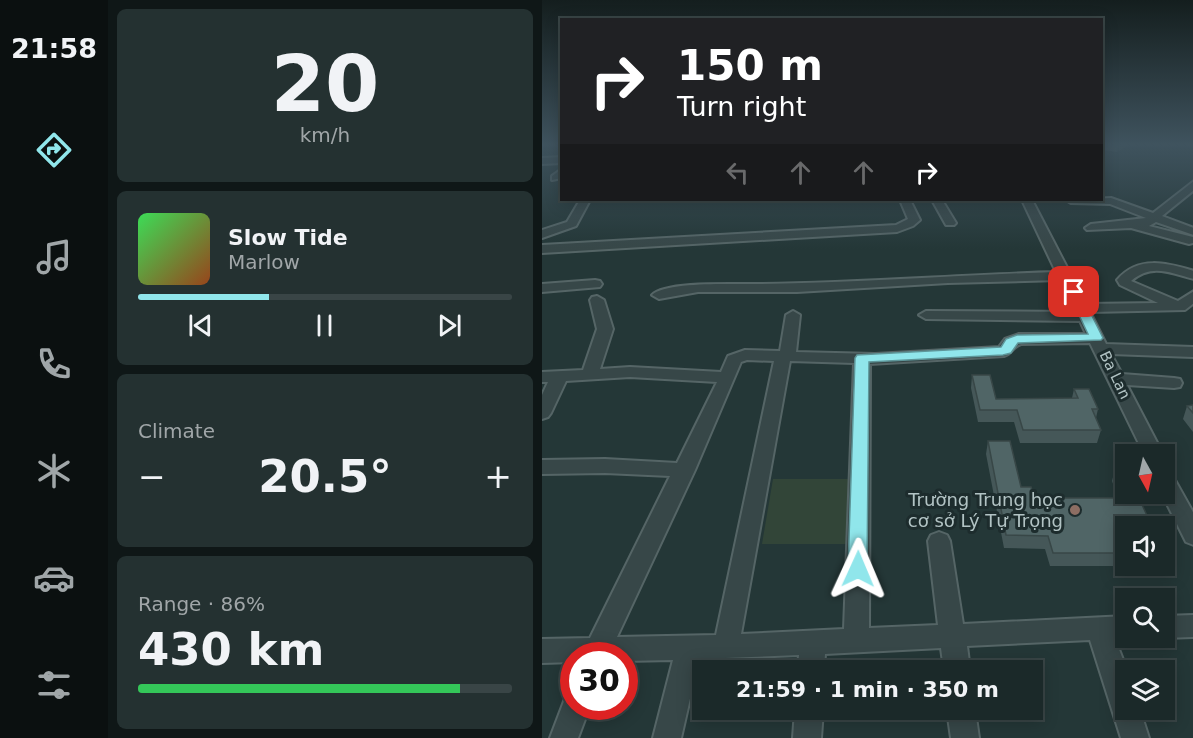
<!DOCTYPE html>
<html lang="en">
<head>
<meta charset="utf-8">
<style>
  :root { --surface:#1b2929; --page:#243131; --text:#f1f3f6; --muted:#a0a6a8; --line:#394546; --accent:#90e6eb }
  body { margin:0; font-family:"DejaVu Sans",sans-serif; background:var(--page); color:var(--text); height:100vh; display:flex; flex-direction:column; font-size:22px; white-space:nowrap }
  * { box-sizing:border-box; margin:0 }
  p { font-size:20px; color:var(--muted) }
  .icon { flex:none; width:33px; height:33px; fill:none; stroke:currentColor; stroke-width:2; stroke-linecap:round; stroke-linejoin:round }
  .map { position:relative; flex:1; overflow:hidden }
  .details { display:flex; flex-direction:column; gap:9px; padding:9px; background:#0f1717; width:434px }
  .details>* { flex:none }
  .guide { position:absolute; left:18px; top:18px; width:543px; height:183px; border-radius:0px; box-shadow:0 3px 15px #0003,0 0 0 2px var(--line); background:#202124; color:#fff; overflow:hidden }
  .needle { width:39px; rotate:172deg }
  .fabs { position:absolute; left:573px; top:444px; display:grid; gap:12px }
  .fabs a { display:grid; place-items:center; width:60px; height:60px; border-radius:0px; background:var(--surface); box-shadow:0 3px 15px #0003,0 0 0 2px var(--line); font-size:30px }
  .speed { position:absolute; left:18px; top:642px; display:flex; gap:12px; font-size:30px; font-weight:700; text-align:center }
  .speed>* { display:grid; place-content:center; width:78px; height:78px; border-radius:50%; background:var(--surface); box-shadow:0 3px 15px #0003,0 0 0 2px var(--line); line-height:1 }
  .speed .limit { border:9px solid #d22; background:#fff; color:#111 }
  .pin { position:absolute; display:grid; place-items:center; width:51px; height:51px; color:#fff; margin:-26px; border-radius:12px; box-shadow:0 3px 9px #0006 }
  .me { position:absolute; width:66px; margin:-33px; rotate:1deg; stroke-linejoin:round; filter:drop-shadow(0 0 4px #0008) }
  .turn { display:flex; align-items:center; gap:21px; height:126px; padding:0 18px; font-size:27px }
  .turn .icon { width:78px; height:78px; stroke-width:2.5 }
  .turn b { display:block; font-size:42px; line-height:51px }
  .lanes { display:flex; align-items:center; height:57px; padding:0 18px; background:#0003; justify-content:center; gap:30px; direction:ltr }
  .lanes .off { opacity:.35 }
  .big { font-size:45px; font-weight:700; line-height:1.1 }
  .details .tile { flex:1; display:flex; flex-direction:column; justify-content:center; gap:9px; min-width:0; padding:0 21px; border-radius:9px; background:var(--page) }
  .details .dial { align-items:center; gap:0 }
  .dial b { font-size:78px; line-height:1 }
  .song { display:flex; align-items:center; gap:18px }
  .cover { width:72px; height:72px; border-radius:9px; background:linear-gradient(135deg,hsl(130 70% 55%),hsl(20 70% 35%)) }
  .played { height:6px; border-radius:3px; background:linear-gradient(90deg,var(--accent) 35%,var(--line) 35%) }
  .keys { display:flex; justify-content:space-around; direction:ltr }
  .heat { display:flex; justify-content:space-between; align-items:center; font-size:33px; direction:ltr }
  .charge { height:9px; border-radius:4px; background:linear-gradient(90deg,#34c759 86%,var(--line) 0) }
  .trip { position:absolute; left:150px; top:660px; width:351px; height:60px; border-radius:0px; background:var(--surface); box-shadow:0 3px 15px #0003,0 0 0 2px var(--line); font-weight:700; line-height:60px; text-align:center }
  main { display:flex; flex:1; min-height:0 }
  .menu { display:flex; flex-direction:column; width:108px; justify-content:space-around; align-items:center; background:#0b1010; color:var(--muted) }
  .menu .icon { width:42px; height:42px }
  .menu .on { color:var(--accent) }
  .menu b { font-size:27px; color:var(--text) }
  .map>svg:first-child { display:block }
</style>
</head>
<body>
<main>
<nav class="menu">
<b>21:58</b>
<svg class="icon on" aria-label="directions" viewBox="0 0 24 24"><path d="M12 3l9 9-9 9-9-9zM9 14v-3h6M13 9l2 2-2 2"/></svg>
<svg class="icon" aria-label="music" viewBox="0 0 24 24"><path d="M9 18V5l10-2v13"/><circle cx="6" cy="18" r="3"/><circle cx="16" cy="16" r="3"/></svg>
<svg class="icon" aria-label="phone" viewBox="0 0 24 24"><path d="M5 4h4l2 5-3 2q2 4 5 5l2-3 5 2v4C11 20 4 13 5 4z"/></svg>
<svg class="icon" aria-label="climate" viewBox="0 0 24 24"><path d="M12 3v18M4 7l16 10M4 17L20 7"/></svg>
<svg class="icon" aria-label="car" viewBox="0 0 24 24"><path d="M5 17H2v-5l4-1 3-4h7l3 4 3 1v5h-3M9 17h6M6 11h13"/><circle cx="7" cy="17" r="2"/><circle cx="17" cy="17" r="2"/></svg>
<svg class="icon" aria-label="filters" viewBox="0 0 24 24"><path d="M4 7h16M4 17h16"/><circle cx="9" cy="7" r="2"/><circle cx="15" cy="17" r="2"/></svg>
</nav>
<section class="details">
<div class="tile dial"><b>20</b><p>km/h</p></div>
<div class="tile">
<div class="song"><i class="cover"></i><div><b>Slow Tide</b><p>Marlow</p></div></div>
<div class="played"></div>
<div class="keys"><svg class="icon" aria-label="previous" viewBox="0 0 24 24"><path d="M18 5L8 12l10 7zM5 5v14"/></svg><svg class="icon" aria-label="pause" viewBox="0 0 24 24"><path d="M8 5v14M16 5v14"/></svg><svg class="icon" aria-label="next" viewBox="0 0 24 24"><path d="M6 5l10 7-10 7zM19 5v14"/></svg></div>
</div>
<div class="tile"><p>Climate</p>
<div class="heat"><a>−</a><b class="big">20.5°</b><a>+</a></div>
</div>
<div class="tile"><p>Range · 86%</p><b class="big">430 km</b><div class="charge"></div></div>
</section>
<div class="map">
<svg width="652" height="738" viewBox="0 0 652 738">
  <rect width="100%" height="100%" fill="#243737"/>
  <path fill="#324538" d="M231 479H308L305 544H220Z"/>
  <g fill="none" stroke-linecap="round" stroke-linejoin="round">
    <defs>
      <path id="minor" d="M20 157V163L0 164V158Z
        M20 169V178L10 180V176Z
        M652 181V190L620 216 652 228V235L614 222 607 226 651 237V243L647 244 589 228 545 230 543 228 549 224 604 218 568 204 529 203 524 200 569 198 611 213Z
        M38 200H48L34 226 0 238V230L25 222Z
        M358 200H368L378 220 371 226 355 232 0 253V245L354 225 366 219Z
        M390 200H400L414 223 412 225H404Z
        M480 200H490L544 304 616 303 578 285 575 280C596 255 625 263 652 271V279C628 273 610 263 589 281L636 301 652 291V303L643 310 548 312 564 344 652 347V357L569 354 580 374 632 378 638 379 640 383 638 387 632 388 585 385 621 454H602L548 343 479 344C471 346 470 354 462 356L328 364 327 628 396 625 386 541 389 535 397 532 405 535 408 541 421 624 584 616V638H586L573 639 585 670 584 710H598L607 738H579L548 640 425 646 428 670H402L399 648 283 654 282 670H256L257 655 157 659 139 738H111L131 660 82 661V656H32V662L0 663V639L48 638 128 476 63 473 0 474V460L63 459 135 463 175 382 88 377 24 381 9 413 6 417 0 419V395L6 382H0V372L41 370 55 329 48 300 50 297 55 296 62 300 71 329 58 369 88 367 179 372 186 356 203 350 238 351 244 315 251 311 258 315 254 352 333 354 457 347 463 339 477 334H544L538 321 384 319 377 315 384 311 533 312 518 280 406 283 255 292H156L117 299 110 295C122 282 185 284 204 284 307 284 411 275 514 272ZM205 360 232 361 174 635 75 637 153 470 199 362ZM248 361 312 363 302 629 199 634Z
        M53 280 58 281 60 284 58 287 0 292V284Z
        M622 471 629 473 652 514V545L644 542 620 494H622Z
        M652 615V637L622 638H620H622V616Z
        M32 693V706H48L36 738H8L24 696Z
        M253 710H281L279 738H251Z
        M405 710H433L437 738H409Z"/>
    </defs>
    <use href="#minor" stroke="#556566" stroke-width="4"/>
    <use href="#minor" fill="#374748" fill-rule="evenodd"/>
  </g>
  <path fill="#455758" d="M563 145H586L575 152 562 150Z
    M430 375 454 399 530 398 532 389 556 409 554 418 559 430 555 443H478L472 422H436L429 388Z
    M651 405V432L641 419 645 406Z
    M446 441 479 487 492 498H576L570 481 573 469 609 524 608 526H584V537H582L584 540V566H508L503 549 462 548 444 454Z"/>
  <path fill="#384747" d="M577 145H586L575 152Z"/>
  <path fill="#506566" stroke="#384747" stroke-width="1.5" d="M430 375H448L454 399 536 398 532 389H547L556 409H550L559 430H481L475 410H438Z
    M651 405V413L645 406Z
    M446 441H468L479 487H489L492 498H586L584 494H595L609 524H578L584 540V553H511L506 536 464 535Z
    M573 469H584V493Z"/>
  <linearGradient id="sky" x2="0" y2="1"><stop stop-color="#141e1e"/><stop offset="0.58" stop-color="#3f535e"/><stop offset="1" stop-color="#3f535e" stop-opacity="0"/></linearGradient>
  <rect width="652" height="249" fill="url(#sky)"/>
  <path fill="#90e6eb" stroke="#5e9699" stroke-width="1.5" d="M532 289 538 292 561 338 559 340 476 343 469 353 461 355 327 362 325 569 322 575 316 577 309 575 306 569 313 358 315 355 459 347 464 339 475 335 546 334 526 292Z"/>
  <circle fill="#8d6e63" stroke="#1d2c2d" stroke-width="2" cx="533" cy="510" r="6"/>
  <g text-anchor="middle" stroke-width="6" stroke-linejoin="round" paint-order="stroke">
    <g font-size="15" fill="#b2c3c4" stroke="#1d2c2d">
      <text transform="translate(573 375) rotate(64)" y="5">Ba Lan</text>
    </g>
    <g font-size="18" fill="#b2c3c4" stroke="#1d2c2d" text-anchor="end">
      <text x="521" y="506">Trường Trung học<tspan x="521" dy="21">cơ sở Lý Tự Trọng</tspan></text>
    </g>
  </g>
</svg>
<div class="fabs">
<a><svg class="needle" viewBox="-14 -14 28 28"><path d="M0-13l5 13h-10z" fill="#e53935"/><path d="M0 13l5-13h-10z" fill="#a0a6a8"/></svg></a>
<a><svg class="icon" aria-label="sound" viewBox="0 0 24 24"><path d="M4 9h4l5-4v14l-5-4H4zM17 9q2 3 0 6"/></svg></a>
<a><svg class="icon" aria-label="search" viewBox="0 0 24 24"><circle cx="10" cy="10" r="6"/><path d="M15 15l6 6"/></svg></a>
<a><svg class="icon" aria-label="layers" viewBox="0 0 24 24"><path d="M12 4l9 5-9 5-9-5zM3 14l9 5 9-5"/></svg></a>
</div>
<div class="speed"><div class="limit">30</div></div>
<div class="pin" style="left:532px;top:292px;background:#d93025"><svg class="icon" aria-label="arrive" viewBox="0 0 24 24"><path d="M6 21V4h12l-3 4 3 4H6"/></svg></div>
<svg class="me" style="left:316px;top:569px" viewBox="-20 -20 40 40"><path d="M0-17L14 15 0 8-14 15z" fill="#90e6eb" stroke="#fff" stroke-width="4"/></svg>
<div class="trip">21:59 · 1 min · 350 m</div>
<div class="guide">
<div class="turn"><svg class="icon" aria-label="right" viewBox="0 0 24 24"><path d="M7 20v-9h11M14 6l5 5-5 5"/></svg><div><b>150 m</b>Turn right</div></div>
<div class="lanes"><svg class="icon off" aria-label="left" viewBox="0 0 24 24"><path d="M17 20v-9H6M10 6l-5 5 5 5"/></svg><svg class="icon off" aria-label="ahead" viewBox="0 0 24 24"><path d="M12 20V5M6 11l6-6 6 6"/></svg><svg class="icon off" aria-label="ahead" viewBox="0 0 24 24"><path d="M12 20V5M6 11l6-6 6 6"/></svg><svg class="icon" aria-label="right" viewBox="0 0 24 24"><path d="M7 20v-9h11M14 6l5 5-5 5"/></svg></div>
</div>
</div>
</main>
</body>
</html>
